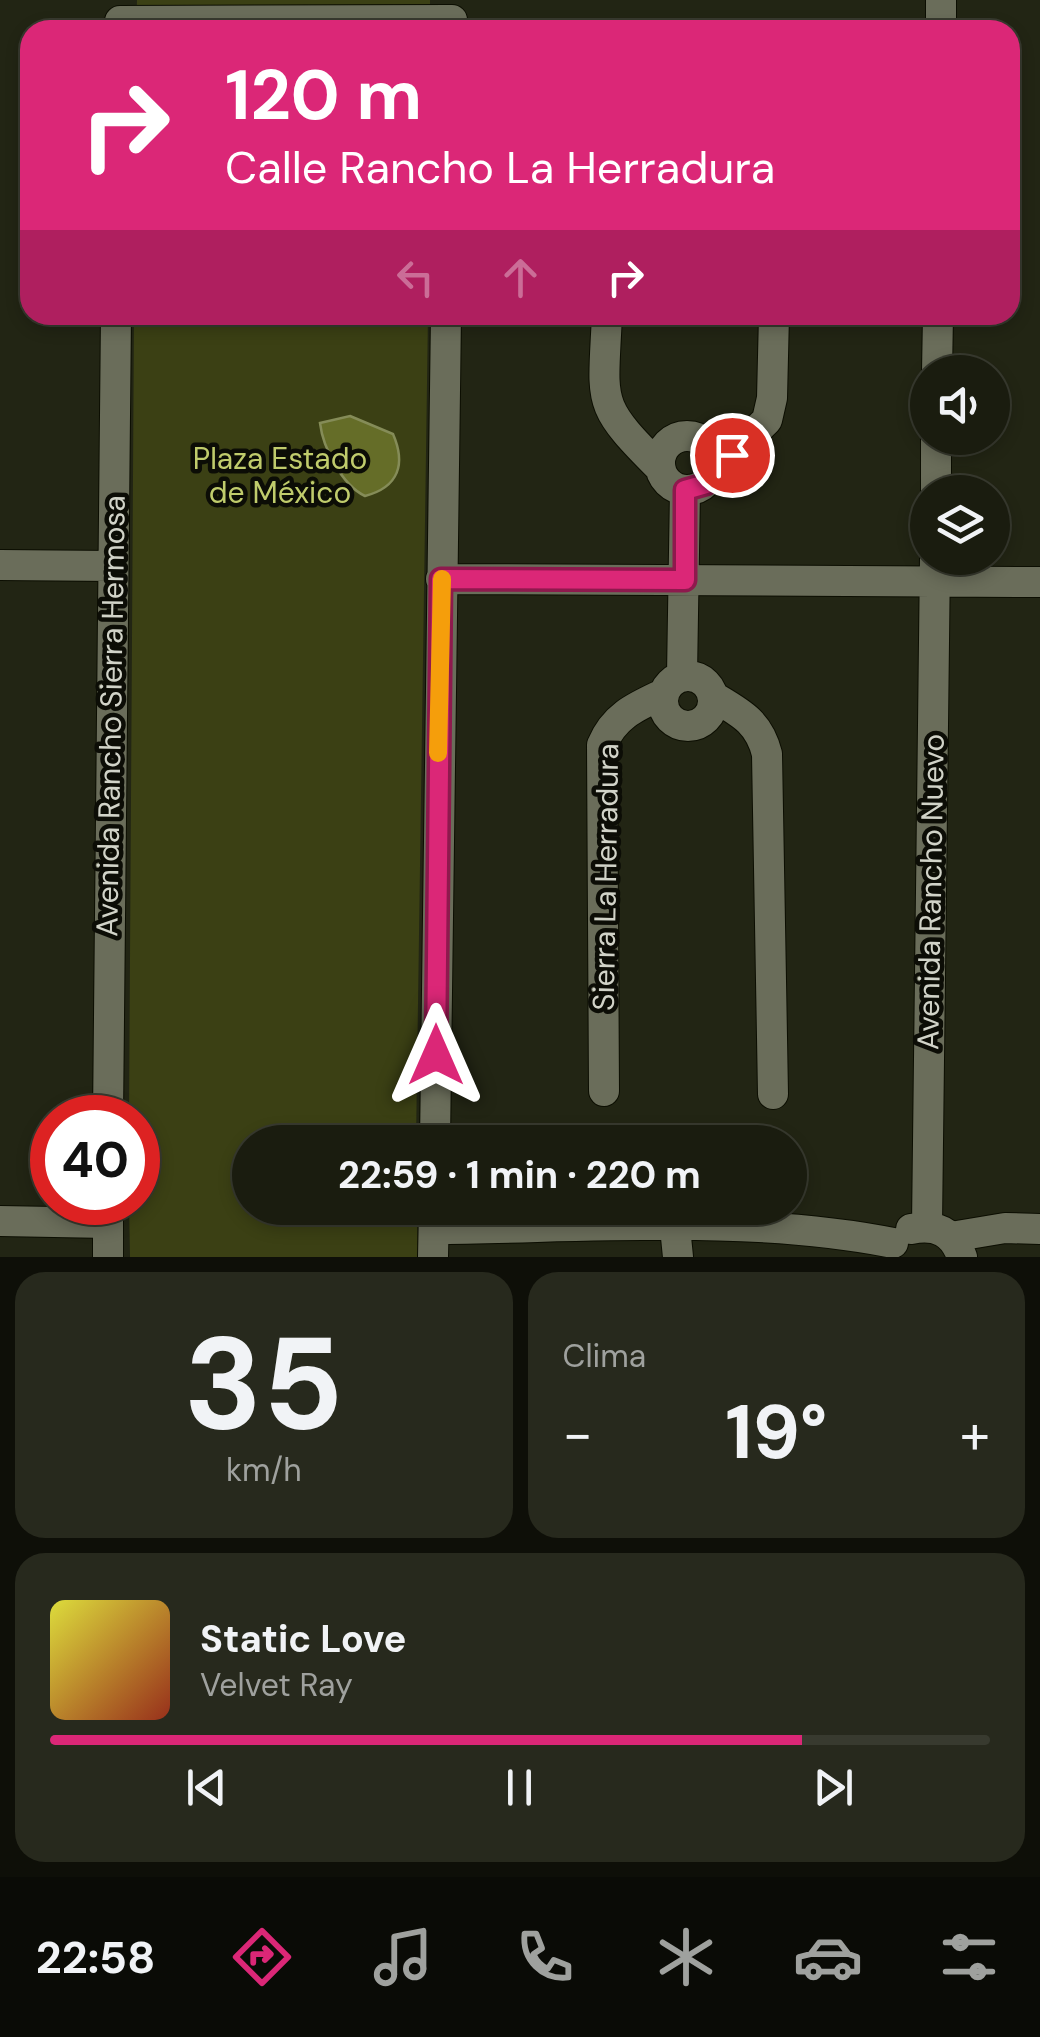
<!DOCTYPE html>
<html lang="es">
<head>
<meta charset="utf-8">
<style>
  :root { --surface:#1a1c0f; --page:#27291d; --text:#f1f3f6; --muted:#9fa19e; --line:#383a2f; --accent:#db2777 }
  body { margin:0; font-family:"DM Sans",sans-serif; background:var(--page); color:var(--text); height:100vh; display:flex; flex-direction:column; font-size:38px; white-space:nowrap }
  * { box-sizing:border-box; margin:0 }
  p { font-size:32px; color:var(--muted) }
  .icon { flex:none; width:55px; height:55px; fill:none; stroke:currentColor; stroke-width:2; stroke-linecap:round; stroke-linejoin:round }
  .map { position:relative; height:1257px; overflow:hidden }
  .sheet { display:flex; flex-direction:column; gap:15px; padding:15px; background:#0e0f08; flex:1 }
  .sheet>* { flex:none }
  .hud { position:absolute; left:20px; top:20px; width:1000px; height:305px; border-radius:30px; box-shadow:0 5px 15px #0003,0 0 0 2px var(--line); background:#db2777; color:#fff; overflow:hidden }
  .buttons { position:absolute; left:910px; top:355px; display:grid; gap:20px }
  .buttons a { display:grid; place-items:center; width:100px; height:100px; border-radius:50%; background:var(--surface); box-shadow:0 5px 15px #0003,0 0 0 2px var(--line); font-size:50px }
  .speed { position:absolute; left:30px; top:1095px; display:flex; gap:20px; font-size:50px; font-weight:700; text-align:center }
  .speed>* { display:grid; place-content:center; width:130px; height:130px; border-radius:50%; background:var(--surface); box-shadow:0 5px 15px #0003,0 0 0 2px var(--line); line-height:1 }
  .speed .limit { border:15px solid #d22; background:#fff; color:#111 }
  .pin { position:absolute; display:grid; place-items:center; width:85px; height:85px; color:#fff; margin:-42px; border:5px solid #fff; border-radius:50%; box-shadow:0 2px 10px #0007 }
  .me { position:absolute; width:110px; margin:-55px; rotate:0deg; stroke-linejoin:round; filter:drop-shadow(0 0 8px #0008) }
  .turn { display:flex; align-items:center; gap:35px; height:210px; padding:0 40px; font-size:45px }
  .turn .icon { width:130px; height:130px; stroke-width:2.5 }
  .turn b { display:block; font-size:70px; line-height:85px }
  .lanes { display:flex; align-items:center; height:95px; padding:0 40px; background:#0003; justify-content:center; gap:50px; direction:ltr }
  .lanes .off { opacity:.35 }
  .big { font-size:75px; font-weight:700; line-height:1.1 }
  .sheet .tile { flex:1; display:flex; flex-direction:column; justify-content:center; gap:15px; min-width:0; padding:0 35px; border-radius:30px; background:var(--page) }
  .sheet .dial { align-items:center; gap:0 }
  .dial b { font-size:130px; line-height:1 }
  .song { display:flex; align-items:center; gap:30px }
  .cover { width:120px; height:120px; border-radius:15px; background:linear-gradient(135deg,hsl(60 70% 55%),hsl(10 70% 35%)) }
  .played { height:10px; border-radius:5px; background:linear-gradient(90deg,var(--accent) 80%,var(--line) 80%) }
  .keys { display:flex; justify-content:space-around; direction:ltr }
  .heat { display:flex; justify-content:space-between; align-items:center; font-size:55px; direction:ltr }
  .sheet .tiles { flex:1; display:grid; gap:15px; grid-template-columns:1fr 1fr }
  .tile:last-child { grid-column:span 2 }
  .trip { position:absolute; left:232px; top:1125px; width:575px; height:100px; border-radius:50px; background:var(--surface); box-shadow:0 5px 15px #0003,0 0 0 2px var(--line); font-weight:700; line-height:100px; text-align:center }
  .dock { display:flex; height:160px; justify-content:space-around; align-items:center; background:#0a0b06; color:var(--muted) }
  .dock .icon { width:70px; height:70px }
  .dock .active { color:var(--accent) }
  .dock b { font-size:45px; color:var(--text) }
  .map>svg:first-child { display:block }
</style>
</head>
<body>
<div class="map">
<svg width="1040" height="1257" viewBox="0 0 1040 1257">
  <rect width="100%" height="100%" fill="#222514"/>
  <path fill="#3b4014" d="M137 0H430V30H136Z
    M134 315H428L416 1142H250V1208H417L418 1257H130L129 1203 138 1202V1118H129Z"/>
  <path fill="#656d28" stroke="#858c58" stroke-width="2.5" d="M350 416 393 434C406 464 399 487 365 496 342 485 323 448 320 423Z"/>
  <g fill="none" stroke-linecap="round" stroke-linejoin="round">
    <defs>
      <path id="minor" d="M120 21 452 20
        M941 30V0
        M607 315C603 405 595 403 660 468
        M937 372 938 315
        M660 463a27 27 0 1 1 54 0a27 27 0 1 1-54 0Z
        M712 474 767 420 772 398 774 315
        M936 492V438
        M0 565 112 566
        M441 579 1040 582
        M663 701a25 25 0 1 1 50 0a25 25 0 1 1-50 0Z
        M682 676 685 490
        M714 697C741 713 759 722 767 754L773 1094
        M604 1091 602 745C614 716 635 707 663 694
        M108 1118 116 315
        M435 1142 446 315
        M0 1221 108 1223
        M927 1226 935 558
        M675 1227 678 1257
        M434 1229C581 1228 750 1214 893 1243
        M911 1229C937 1224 953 1232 962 1257
        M951 1237 1005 1228 1040 1229
        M108 1257V1205
        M433 1257 434 1208"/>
    </defs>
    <use href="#minor" stroke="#0c0e02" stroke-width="32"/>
    <use href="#minor" stroke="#6a6d5a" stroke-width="30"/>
  </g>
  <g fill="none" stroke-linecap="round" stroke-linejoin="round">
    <defs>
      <path id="route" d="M436 1055 441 579 685 580V490L706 484 732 455"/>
    </defs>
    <use href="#route" stroke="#8e194d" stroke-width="25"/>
    <use href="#route" stroke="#db2777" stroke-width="18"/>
    <path stroke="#f59e0b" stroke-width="18" d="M438 753 442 579"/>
  </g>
  <g text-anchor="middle" stroke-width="9" stroke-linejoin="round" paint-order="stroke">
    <g font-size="30" fill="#c0cc6c" stroke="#0c0d06">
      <text x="280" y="469">Plaza Estado<tspan x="280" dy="34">de México</tspan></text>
    </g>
    <g font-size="30" fill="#d1d3c8" stroke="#0c0d06">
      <text transform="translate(111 716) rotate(-89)" y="10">Avenida Rancho Sierra Hermosa</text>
      <text transform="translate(606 877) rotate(-89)" y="10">Sierra La Herradura</text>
      <text transform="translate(931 892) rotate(-89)" y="10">Avenida Rancho Nuevo</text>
    </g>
  </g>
</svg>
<div class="buttons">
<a><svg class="icon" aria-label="sound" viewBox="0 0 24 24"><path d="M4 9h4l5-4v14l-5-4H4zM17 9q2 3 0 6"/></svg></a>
<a><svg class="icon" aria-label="layers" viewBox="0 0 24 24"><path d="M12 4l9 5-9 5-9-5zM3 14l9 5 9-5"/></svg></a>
</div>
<div class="speed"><div class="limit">40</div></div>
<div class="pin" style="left:732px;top:455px;background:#d93025"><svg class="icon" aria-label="arrive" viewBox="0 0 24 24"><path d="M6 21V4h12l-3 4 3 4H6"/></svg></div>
<svg class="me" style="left:436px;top:1055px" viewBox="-20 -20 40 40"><path d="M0-17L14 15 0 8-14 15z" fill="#db2777" stroke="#fff" stroke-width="4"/></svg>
<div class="trip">22:59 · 1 min · 220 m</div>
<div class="hud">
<div class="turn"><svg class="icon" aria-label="right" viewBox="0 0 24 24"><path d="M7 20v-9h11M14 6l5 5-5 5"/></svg><div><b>120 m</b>Calle Rancho La Herradura</div></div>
<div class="lanes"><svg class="icon off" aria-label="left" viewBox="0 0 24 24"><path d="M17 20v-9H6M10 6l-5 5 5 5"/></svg><svg class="icon off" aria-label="ahead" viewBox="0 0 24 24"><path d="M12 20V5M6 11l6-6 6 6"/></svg><svg class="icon" aria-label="right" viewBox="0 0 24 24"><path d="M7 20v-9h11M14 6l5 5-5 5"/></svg></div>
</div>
</div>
<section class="sheet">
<div class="tiles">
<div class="tile dial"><b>35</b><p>km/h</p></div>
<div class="tile"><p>Clima</p>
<div class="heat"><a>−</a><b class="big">19°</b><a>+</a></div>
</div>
<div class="tile">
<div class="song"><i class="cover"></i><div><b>Static Love</b><p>Velvet Ray</p></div></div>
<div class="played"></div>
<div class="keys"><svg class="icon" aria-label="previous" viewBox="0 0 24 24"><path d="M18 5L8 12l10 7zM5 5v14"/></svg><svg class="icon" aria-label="pause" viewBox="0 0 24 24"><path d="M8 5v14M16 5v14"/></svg><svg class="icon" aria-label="next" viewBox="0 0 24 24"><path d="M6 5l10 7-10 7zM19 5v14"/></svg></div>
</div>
</div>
</section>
<nav class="dock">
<b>22:58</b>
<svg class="icon active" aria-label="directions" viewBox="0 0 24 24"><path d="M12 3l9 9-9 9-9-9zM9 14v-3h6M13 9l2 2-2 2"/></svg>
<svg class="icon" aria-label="music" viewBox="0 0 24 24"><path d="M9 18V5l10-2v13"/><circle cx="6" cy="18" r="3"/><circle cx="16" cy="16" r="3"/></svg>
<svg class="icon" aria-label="phone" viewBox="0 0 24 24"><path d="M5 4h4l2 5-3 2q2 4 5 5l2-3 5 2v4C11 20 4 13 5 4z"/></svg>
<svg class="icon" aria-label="climate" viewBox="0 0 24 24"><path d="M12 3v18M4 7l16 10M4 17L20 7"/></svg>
<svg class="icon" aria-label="car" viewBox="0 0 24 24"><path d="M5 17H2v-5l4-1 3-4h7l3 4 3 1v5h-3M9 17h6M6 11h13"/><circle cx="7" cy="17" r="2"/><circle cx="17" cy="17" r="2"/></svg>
<svg class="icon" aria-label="filters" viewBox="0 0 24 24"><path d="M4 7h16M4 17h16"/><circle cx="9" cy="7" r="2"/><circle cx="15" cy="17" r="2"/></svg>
</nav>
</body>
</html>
